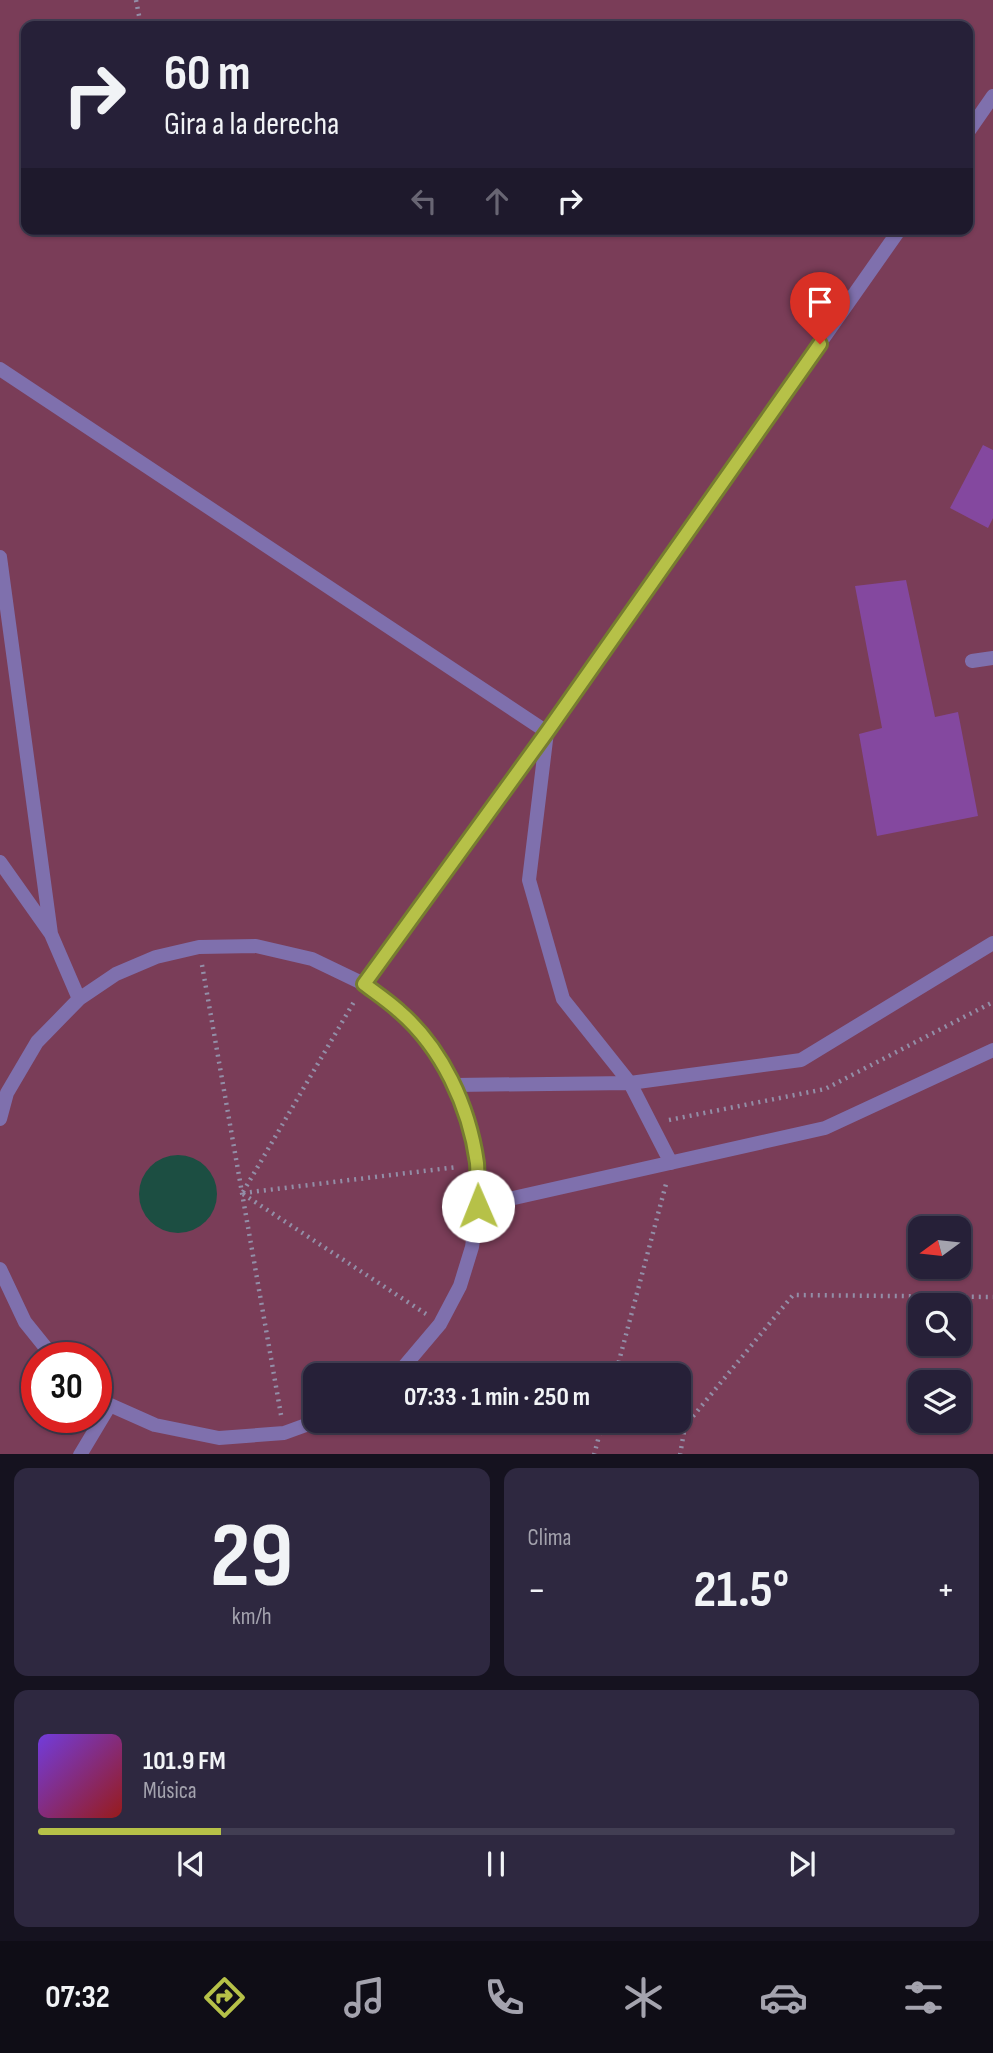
<!DOCTYPE html>
<html lang="es">
<head>
<meta charset="utf-8">
<style>
  :root { --surface:#262038; --page:#2e2840; --text:#f1f3f6; --muted:#a4a3ae; --line:#423e53; --accent:#b6c148 }
  body { margin:0; font-family:"Sofia Sans Condensed",sans-serif; background:var(--page); color:var(--text); height:100vh; display:flex; flex-direction:column; font-size:26px; white-space:nowrap }
  * { box-sizing:border-box; margin:0 }
  p { font-size:23px; color:var(--muted) }
  .icon { flex:none; width:38px; height:38px; fill:none; stroke:currentColor; stroke-width:2; stroke-linecap:round; stroke-linejoin:round }
  .map { position:relative; height:1454px; overflow:hidden }
  .drawer { display:flex; flex-direction:column; gap:14px; padding:14px; background:#15121f; flex:1 }
  .drawer>* { flex:none }
  .banner { position:absolute; left:21px; top:21px; width:952px; height:214px; border-radius:14px; box-shadow:0 2px 5px #0004,0 0 0 2px var(--line); background:#262038; color:var(--text); overflow:hidden }
  .needle { width:46px; rotate:255deg }
  .tools { position:absolute; left:908px; top:1216px; display:grid; gap:14px }
  .tools a { display:grid; place-items:center; width:63px; height:63px; border-radius:14px; background:var(--surface); box-shadow:0 2px 5px #0004,0 0 0 2px var(--line); font-size:35px }
  .speed { position:absolute; left:21px; top:1342px; display:flex; gap:14px; font-size:35px; font-weight:700; text-align:center }
  .speed>* { display:grid; place-content:center; width:91px; height:91px; border-radius:50%; background:var(--surface); box-shadow:0 2px 5px #0004,0 0 0 2px var(--line); line-height:1 }
  .speed .limit { border:10px solid #d22; background:#fff; color:#111 }
  .pin { position:absolute; display:grid; place-items:center; width:60px; height:60px; color:#fff; margin:-72px -30px; border-radius:50% 50% 50% 0; rotate:-45deg; box-shadow:0 0 7px #0007 }
  .pin .icon { rotate:45deg }
  .me { position:absolute; width:77px; margin:-38px; rotate:359deg; stroke-linejoin:round; filter:drop-shadow(0 0 5px #0008) }
  .turn { display:flex; align-items:center; gap:24px; height:147px; padding:0 28px; font-size:32px }
  .turn .icon { width:91px; height:91px; stroke-width:2.5 }
  .turn b { display:block; font-size:49px; line-height:60px }
  .lanes { display:flex; align-items:center; height:66px; padding:0 28px; background:#0003; justify-content:center; gap:35px; direction:ltr }
  .lanes .off { opacity:.35 }
  .big { font-size:52px; font-weight:700; line-height:1.1 }
  .drawer .card { flex:1; display:flex; flex-direction:column; justify-content:center; gap:10px; min-width:0; padding:0 24px; border-radius:14px; background:var(--page) }
  .drawer .dial { align-items:center; gap:0 }
  .dial b { font-size:91px; line-height:1 }
  .song { display:flex; align-items:center; gap:21px }
  .cover { width:84px; height:84px; border-radius:10px; background:linear-gradient(135deg,hsl(260 70% 55%),hsl(0 70% 35%)) }
  .played { height:7px; border-radius:4px; background:linear-gradient(90deg,var(--accent) 20%,var(--line) 20%) }
  .keys { display:flex; justify-content:space-around; direction:ltr }
  .heat { display:flex; justify-content:space-between; align-items:center; font-size:38px; direction:ltr }
  .drawer .tiles { flex:1; display:grid; gap:14px; grid-template-columns:1fr 1fr }
  .card:last-child { grid-column:span 2 }
  .trip { position:absolute; left:303px; top:1363px; width:388px; height:70px; border-radius:14px; background:var(--surface); box-shadow:0 2px 5px #0004,0 0 0 2px var(--line); font-weight:700; line-height:70px; text-align:center }
  .dock { display:flex; height:112px; justify-content:space-around; align-items:center; background:#0f0d16; color:var(--muted) }
  .dock .icon { width:49px; height:49px }
  .dock .selected { color:var(--accent) }
  .dock b { font-size:32px; color:var(--text) }
  .map>svg:first-child { display:block }
</style>
</head>
<body>
<div class="map">
<svg width="993" height="1455" viewBox="0 0 993 1455">
  <rect width="100%" height="100%" fill="#332b4a"/>
  <path fill="#7a3d58" fill-rule="evenodd" d="M0 0H993V1454H0ZM26 26H968V229H26ZM920 1228H959V1267H920ZM920 1306H959V1344H920ZM37 1358H96V1418H37ZM315 1376H679V1421H315ZM920 1382H959V1421H920Z"/>
  <path fill="#1c4e42" d="M139 1194a39 39 0 1 1 78 0a39 39 0 1 1-78 0Z"/>
  <path fill="#84489f" d="M983 445 993 450V518L988 528 950 508Z
    M906 580 935 717 958 712 978 816 877 836 859 734 882 728 855 586Z"/>
  <g fill="none" stroke-linecap="round" stroke-linejoin="round">
    <path stroke="#938ea7" stroke-width="4.5" stroke-dasharray="2 5" stroke-linecap="butt" d="M136 0 141 26
      M202 965 281 1415
      M669 1120 825 1089 993 1002
      M243 1192 355 1000
      M243 1193 457 1167
      M243 1194 426 1314
      M615 1376 666 1184
      M594 1455 603 1421
      M680 1455 685 1426 793 1295 993 1297"/>
    <path stroke="#7f70ad" stroke-width="14" d="M972 661 993 658"/>
    <path stroke="#7f70ad" stroke-width="14" d="M968 132 993 96
      M0 369 547 732 529 880 563 999 630 1083 671 1163
      M0 557 51 934
      M0 862 51 934 79 999
      M364 984 547 732 900 229
      M454 1085 630 1083 801 1060 993 943
      M0 1119 7 1093 37 1042 79 999 116 974 156 957 199 947 256 946 312 959 364 984 400 1012 431 1046 454 1085 469 1124 477 1164 478 1206 472 1247 460 1286 440 1324 396 1376
      M478 1206 825 1128 993 1050
      M0 1269 25 1322 54 1358
      M96 1394 110 1405 155 1425 219 1438 284 1433 317 1421
      M80 1455 110 1405"/>
  </g>
  <g fill="none" stroke-linecap="round" stroke-linejoin="round">
    <defs>
      <path id="route" d="M478 1206C477 1192 478 1177 477 1163 469 1106 442 1048 399 1011 388 1001 376 993 364 984L547 732 820 344"/>
    </defs>
    <use href="#route" stroke="#767d2f" stroke-width="18"/>
    <use href="#route" stroke="#b6c148" stroke-width="12"/>
  </g>
</svg>
<div class="tools">
<a><svg class="needle" viewBox="-14 -14 28 28"><path d="M0-13l5 13h-10z" fill="#e53935"/><path d="M0 13l5-13h-10z" fill="#a4a3ae"/></svg></a>
<a><svg class="icon" aria-label="search" viewBox="0 0 24 24"><circle cx="10" cy="10" r="6"/><path d="M15 15l6 6"/></svg></a>
<a><svg class="icon" aria-label="layers" viewBox="0 0 24 24"><path d="M12 4l9 5-9 5-9-5zM3 14l9 5 9-5"/></svg></a>
</div>
<div class="speed"><div class="limit">30</div></div>
<div class="pin" style="left:820px;top:344px;background:#d93025"><svg class="icon" aria-label="arrive" viewBox="0 0 24 24"><path d="M6 21V4h12l-3 4 3 4H6"/></svg></div>
<svg class="me" style="left:478px;top:1206px" viewBox="-20 -20 40 40"><circle r="19" fill="#fff"/><path d="M0-13L10 11 0 6-10 11z" fill="#b6c148"/></svg>
<div class="trip">07:33 · 1 min · 250 m</div>
<div class="banner">
<div class="turn"><svg class="icon" aria-label="right" viewBox="0 0 24 24"><path d="M7 20v-9h11M14 6l5 5-5 5"/></svg><div><b>60 m</b>Gira a la derecha</div></div>
<div class="lanes"><svg class="icon off" aria-label="left" viewBox="0 0 24 24"><path d="M17 20v-9H6M10 6l-5 5 5 5"/></svg><svg class="icon off" aria-label="ahead" viewBox="0 0 24 24"><path d="M12 20V5M6 11l6-6 6 6"/></svg><svg class="icon" aria-label="right" viewBox="0 0 24 24"><path d="M7 20v-9h11M14 6l5 5-5 5"/></svg></div>
</div>
</div>
<section class="drawer">
<div class="tiles">
<div class="card dial"><b>29</b><p>km/h</p></div>
<div class="card"><p>Clima</p>
<div class="heat"><a>−</a><b class="big">21.5°</b><a>+</a></div>
</div>
<div class="card">
<div class="song"><i class="cover"></i><div><b>101.9 FM</b><p>Música</p></div></div>
<div class="played"></div>
<div class="keys"><svg class="icon" aria-label="previous" viewBox="0 0 24 24"><path d="M18 5L8 12l10 7zM5 5v14"/></svg><svg class="icon" aria-label="pause" viewBox="0 0 24 24"><path d="M8 5v14M16 5v14"/></svg><svg class="icon" aria-label="next" viewBox="0 0 24 24"><path d="M6 5l10 7-10 7zM19 5v14"/></svg></div>
</div>
</div>
</section>
<nav class="dock">
<b>07:32</b>
<svg class="icon selected" aria-label="directions" viewBox="0 0 24 24"><path d="M12 3l9 9-9 9-9-9zM9 14v-3h6M13 9l2 2-2 2"/></svg>
<svg class="icon" aria-label="music" viewBox="0 0 24 24"><path d="M9 18V5l10-2v13"/><circle cx="6" cy="18" r="3"/><circle cx="16" cy="16" r="3"/></svg>
<svg class="icon" aria-label="phone" viewBox="0 0 24 24"><path d="M5 4h4l2 5-3 2q2 4 5 5l2-3 5 2v4C11 20 4 13 5 4z"/></svg>
<svg class="icon" aria-label="climate" viewBox="0 0 24 24"><path d="M12 3v18M4 7l16 10M4 17L20 7"/></svg>
<svg class="icon" aria-label="car" viewBox="0 0 24 24"><path d="M5 17H2v-5l4-1 3-4h7l3 4 3 1v5h-3M9 17h6M6 11h13"/><circle cx="7" cy="17" r="2"/><circle cx="17" cy="17" r="2"/></svg>
<svg class="icon" aria-label="filters" viewBox="0 0 24 24"><path d="M4 7h16M4 17h16"/><circle cx="9" cy="7" r="2"/><circle cx="15" cy="17" r="2"/></svg>
</nav>
</body>
</html>
